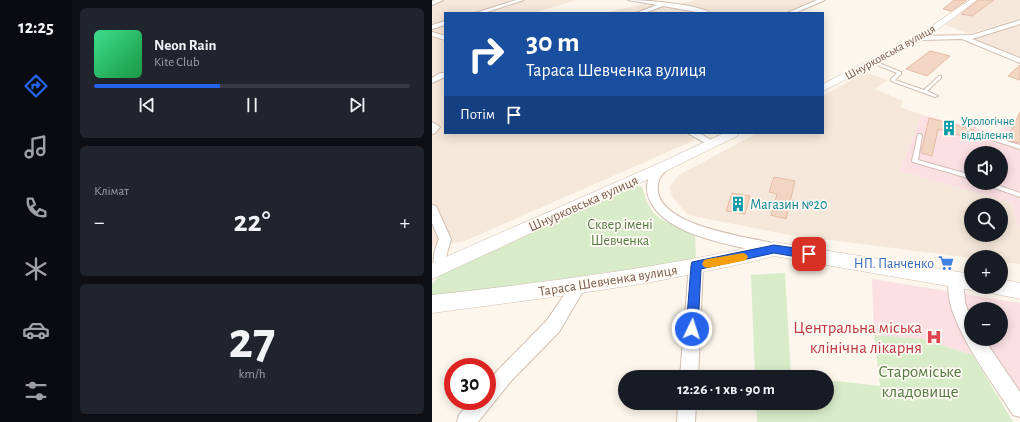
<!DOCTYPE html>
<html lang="uk">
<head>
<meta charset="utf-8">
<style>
  :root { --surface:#171b24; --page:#20242c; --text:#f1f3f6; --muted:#9ea1a6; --line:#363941; --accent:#2563eb }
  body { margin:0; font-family:"Alegreya Sans",sans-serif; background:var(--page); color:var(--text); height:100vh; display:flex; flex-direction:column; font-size:15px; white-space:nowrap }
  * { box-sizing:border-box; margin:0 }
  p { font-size:13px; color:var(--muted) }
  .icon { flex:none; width:22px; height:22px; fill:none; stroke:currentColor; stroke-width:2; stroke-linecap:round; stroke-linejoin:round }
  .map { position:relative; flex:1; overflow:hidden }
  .sheet { display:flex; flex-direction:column; gap:8px; padding:8px; background:#0d0f14; width:360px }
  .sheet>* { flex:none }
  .top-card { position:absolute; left:12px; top:12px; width:380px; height:122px; border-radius:0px; box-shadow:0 2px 10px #0003; background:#1a4fa0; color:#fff; overflow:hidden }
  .buttons { position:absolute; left:532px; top:146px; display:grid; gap:8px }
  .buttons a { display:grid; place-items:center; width:44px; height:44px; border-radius:50%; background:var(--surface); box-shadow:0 2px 10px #0003; font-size:20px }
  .speed { position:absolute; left:12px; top:358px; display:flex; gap:8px; font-size:20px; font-weight:700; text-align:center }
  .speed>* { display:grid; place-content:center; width:52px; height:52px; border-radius:50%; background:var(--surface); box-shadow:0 2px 10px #0003; line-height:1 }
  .speed .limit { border:6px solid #d22; background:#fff; color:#111 }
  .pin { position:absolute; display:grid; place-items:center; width:34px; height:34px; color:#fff; margin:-17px; border-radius:8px; box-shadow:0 2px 6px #0006 }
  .me { position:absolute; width:44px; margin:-22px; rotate:4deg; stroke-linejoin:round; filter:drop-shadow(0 0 3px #0008) }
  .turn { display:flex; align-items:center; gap:14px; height:84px; padding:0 16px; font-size:18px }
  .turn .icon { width:52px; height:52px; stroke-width:2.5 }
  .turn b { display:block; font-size:28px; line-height:34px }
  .then { display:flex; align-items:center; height:38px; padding:0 16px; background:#0003; gap:8px; font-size:15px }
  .big { font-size:30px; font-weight:600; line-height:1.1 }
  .sheet .tile { flex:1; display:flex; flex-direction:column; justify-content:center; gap:6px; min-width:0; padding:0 14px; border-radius:6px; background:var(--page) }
  .sheet .dial { align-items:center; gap:0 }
  .dial b { font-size:52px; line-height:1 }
  .song { display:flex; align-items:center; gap:12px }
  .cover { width:48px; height:48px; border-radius:6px; background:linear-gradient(135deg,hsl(150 70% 55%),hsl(140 70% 35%)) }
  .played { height:4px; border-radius:2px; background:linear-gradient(90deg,var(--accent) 40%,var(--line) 40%) }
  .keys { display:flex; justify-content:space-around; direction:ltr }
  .heat { display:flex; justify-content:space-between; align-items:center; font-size:22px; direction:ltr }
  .trip { position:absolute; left:186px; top:370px; width:216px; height:40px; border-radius:20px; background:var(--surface); box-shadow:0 2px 10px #0003; font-weight:600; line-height:40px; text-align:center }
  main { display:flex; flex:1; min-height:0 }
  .tab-bar { display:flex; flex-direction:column; width:72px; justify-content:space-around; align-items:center; background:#090b0e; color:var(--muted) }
  .tab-bar .icon { width:28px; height:28px }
  .tab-bar .active { color:var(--accent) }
  .tab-bar b { font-size:18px; color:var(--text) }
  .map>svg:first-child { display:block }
</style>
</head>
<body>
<main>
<nav class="tab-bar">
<b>12:25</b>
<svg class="icon active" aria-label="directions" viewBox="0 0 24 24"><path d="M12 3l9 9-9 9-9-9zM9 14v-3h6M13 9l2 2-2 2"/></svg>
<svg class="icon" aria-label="music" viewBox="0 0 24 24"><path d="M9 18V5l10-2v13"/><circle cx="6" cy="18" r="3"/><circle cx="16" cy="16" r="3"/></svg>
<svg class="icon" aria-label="phone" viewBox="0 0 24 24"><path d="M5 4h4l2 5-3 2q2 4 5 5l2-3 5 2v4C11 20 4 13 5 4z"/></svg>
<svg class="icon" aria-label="climate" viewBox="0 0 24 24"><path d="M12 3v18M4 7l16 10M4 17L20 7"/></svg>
<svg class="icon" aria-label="car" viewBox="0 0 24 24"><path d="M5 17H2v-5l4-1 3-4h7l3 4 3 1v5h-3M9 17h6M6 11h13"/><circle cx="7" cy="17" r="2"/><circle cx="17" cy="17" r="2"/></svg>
<svg class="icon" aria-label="filters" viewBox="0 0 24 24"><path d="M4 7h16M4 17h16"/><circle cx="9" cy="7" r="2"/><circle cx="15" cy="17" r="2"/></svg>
</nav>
<section class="sheet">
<div class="tile">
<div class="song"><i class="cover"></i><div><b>Neon Rain</b><p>Kite Club</p></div></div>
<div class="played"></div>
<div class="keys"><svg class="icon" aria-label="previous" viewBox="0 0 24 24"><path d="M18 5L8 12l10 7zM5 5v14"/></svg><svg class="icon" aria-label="pause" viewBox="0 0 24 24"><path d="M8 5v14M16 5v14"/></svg><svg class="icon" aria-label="next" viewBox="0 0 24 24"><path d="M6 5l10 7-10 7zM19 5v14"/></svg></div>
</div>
<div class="tile"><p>Клімат</p>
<div class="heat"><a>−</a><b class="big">22°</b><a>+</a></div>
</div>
<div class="tile dial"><b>27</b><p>km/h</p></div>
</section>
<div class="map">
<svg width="588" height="422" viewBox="0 0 588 422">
  <rect width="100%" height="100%" fill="#fdf6ec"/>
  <path fill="#f5e8da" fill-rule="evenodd" d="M0 0H145L102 13H13V35L0 32Z
    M263 0H385L352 13H281L248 4Z
    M548 0H588V18L537 34 513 25Z
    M212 4 261 10 268 13H172Z
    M588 22V60L537 39Z
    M0 37 13 42V133H250L263 140 33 241 0 247Z
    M433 72 456 80 443 89 471 101 468 107 490 115 468 171 580 203 588 231V264L569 262V257L539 258 352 234 256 215 241 198 237 187 247 175 325 133H391V96ZM539 205H569V235H539Z"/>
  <path fill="#fbdfe3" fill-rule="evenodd" d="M490 115 566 133 576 122 588 125V231L580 203 468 171ZM539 153H569V183H539Z
    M440 279 588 303V393L572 370 541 355 490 339 442 335ZM539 309H569V339H539Z"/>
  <path fill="#d8ecc9" d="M204 185 210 187C212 192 213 197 215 202 224 223 244 225 263 233L264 260 0 297V284L9 274Z
    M353 273 359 376 367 377H323L319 275Z
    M442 335 490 339 541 355 581 422H325L324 403H395V380L448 386Z"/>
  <path fill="#f3d5c3" stroke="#e6bba3" d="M522 0H535L519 11 511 9Z
    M546 0H562L540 16 529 14Z
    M498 51 518 56 495 76 474 69Z
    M588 65V80L576 76Z
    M588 112V143L575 140Z
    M497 118 542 130 541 139 506 129 500 156 489 153Z
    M342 177 363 181 354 219 339 215 345 194 337 192Z
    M300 193 318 196 313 214 294 211Z"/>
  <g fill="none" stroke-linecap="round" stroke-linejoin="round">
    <defs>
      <path id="service" d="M440 61H442L469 72V74L463 80 492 90 507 76H509V78L495 91 506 96 503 97 459 81V79L465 73 440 63Z
        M486 134H488L490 135 486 160 539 175V179L481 162 480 161Z
        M554 136H558L588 145V149L554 138Z
        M550 183H559L588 193V197L551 184Z"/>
      <path id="minor" d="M3 0H11L0 5V1Z
        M84 0H92L52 13H43Z
        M196 0C214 0 265 4 279 13H270L231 6 213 13H204L225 5Z
        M385 0H393L363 13H355Z
        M588 20V24L540 39 588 58V63L530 39 488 40 485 38 488 36 540 35Z
        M13 21V25L0 29V25Z
        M0 32 13 36V40L0 36Z
        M8 73H13V77L0 83V78Z
        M0 122 8 127 3 133 0 134Z
        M255 133H267L285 143 280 146 277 145Z
        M233 163 237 164 238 166C235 171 229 174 227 180 213 227 320 236 347 245L349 249 347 253 342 255C305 245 236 238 218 201 215 194 214 187 216 180 219 172 226 165 233 163Z
        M0 205 4 206 19 239 14 257 19 260 21 264 19 268 14 270 3 267C0 257 3 249 7 239L0 223Z
        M264 260 269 262 271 266 266 377H248L257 266 259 262Z
        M524 274 529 275 531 280 533 302 539 320V339H552L588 392V417L581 415C563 385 503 310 519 275Z
        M147 279 152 281 154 286 127 332 79 381 46 422H25L27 415 39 401H55V383L67 369 115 320 142 281Z
        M246 403H264L263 422H245Z"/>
      <path id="tertiary" d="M538 0H545L491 40 391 91V84L485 36Z
        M292 133H307L305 136 238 169 0 279V263L228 163Z
        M342 242 539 274V287H546L539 290 342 256 300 266 215 283 129 296 0 313V295C115 282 229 268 342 242Z
        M569 279 588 283V299L559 293 556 287H569Z"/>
    </defs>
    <use href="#service" stroke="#d1beb0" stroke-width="2"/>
    <use href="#minor" stroke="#d1beb0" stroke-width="2"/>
    <use href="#tertiary" stroke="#d1beb0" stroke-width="1"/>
    <use href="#service" fill="#fff" fill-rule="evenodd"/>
    <use href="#minor" fill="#fff" fill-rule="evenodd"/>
    <use href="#tertiary" fill="#fff" fill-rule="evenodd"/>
  </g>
  <path fill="#2563eb" stroke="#184099" d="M342 245 377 250 381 251 382 254 381 258 377 259 342 253 269 269 266 329 264 334 260 335 256 334 254 329 259 266 260 262Z"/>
  <path fill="#f59e0b" d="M311 253 314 254 316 257 314 260 311 261 276 268 272 267 270 264 272 260 276 259Z"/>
  <defs>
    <symbol id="building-bare" viewBox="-9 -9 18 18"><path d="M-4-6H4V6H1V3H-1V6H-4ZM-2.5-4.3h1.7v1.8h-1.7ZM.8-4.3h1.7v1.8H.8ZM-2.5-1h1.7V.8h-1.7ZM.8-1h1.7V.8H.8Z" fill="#0f9aa8" stroke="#fffaf3" stroke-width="2.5" paint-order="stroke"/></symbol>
    <symbol id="supermarket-bare" viewBox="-9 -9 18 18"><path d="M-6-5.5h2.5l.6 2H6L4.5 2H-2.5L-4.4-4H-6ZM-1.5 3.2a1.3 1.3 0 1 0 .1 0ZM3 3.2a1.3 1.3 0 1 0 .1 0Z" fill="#3f7fe0" stroke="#fffaf3" stroke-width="2.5" paint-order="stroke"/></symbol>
    <symbol id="hospital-bare" viewBox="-9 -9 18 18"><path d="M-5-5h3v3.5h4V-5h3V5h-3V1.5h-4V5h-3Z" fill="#e0444e" stroke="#fffaf3" stroke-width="2.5" paint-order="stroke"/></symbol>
  </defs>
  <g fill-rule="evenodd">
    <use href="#building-bare" x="506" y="117" width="22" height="22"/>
    <use href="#building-bare" x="295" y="193" width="22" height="22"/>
    <use href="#supermarket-bare" x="503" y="252" width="22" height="22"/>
    <use href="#hospital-bare" x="491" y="326" width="22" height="22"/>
  </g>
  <g text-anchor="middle" stroke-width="3.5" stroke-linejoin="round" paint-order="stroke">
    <g font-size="12" fill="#7a5c4d" stroke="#fffaf3">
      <text transform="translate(458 52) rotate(-29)" y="4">Шнурковська вулиця</text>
    </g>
    <g font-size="12" fill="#0d838f" stroke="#fffaf3" text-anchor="start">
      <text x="529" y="125">Урологічне<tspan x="529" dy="14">відділення</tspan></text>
    </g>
    <g font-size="14" fill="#7a5c4d" stroke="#fffaf3">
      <text transform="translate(151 203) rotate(-24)" y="5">Шнурковська вулиця</text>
      <text transform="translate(176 280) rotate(-9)" y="5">Тараса Шевченка вулиця</text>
    </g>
    <g font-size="14" fill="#0d838f" stroke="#fffaf3" text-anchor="start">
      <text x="318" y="209">Магазин №20</text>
    </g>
    <g font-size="14" fill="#537a41" stroke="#fffaf3">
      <text x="188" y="229">Сквер імені<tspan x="188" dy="16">Шевченка</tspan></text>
    </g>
    <g font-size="14" fill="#366cbe" stroke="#fffaf3" text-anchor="end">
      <text x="502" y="268">НП. Панченко</text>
    </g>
    <g font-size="17" fill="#be3a42" stroke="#fffaf3" text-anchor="end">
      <text x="490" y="333">Центральна міська<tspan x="490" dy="20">клінічна лікарня</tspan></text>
    </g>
    <g font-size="17" fill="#537a41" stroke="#fffaf3">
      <text x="488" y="377">Староміське<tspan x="488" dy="20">кладовище</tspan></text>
    </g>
  </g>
</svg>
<div class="buttons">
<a><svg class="icon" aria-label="sound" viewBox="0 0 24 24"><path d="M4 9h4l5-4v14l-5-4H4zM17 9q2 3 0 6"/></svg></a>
<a><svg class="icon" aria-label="search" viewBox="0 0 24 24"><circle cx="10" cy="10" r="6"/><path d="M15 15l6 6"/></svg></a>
<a>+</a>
<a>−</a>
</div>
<div class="speed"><div class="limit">30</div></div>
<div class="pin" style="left:377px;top:254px;background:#d93025"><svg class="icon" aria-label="arrive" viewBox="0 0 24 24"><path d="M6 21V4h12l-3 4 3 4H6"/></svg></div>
<svg class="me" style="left:260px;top:329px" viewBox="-20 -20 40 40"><circle r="17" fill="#2563eb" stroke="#fff" stroke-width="3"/><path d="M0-11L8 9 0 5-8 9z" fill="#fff"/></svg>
<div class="trip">12:26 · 1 хв · 90 m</div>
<div class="top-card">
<div class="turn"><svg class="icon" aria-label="right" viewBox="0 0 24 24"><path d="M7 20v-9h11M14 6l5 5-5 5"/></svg><div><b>30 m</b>Тараса Шевченка вулиця</div></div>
<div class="then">Потім<svg class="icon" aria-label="arrive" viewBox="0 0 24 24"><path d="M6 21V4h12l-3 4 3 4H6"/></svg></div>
</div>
</div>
</main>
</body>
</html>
